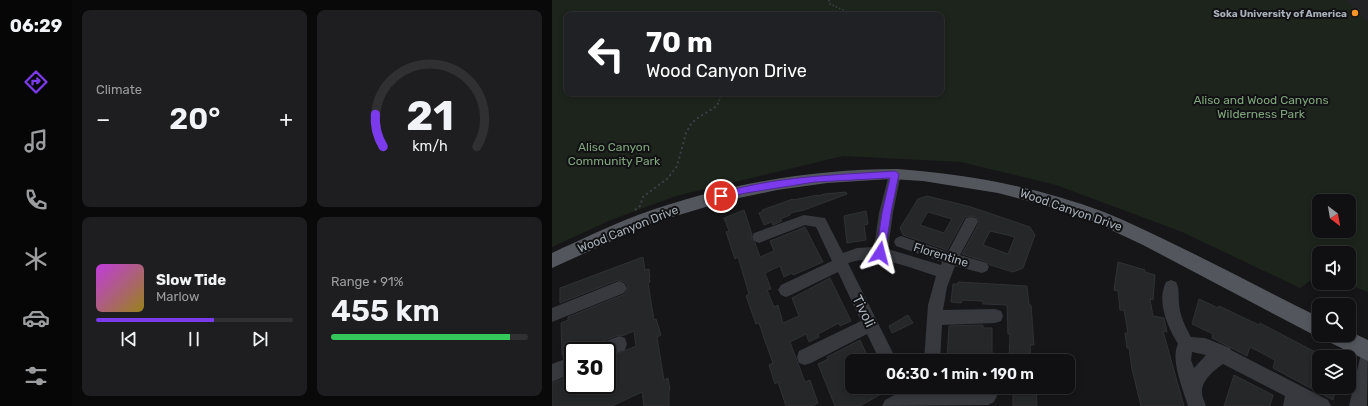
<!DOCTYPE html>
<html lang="en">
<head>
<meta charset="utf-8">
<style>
  :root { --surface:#101012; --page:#1e1e20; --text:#f1f3f6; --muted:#9c9d9f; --line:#303032; --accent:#7c3aed }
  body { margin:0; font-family:Rubik,sans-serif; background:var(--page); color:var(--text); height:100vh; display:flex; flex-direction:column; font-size:15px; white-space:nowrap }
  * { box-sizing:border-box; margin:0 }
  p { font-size:13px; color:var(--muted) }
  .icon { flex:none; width:22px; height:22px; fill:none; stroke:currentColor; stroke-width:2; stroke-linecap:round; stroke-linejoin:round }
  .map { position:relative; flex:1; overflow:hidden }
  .side { display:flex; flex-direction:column; gap:10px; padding:10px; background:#09090a; width:480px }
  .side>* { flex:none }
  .top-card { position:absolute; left:12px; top:12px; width:380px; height:84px; border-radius:8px; box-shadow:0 2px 6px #0003,0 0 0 1px var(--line); background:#202124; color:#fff; overflow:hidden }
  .needle { width:26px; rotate:149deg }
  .tools { position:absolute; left:760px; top:194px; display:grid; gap:8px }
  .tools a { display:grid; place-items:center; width:44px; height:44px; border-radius:8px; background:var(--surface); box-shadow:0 2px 6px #0003,0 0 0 1px var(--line); font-size:20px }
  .speed { position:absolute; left:12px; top:342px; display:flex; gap:8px; font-size:20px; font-weight:700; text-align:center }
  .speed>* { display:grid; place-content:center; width:52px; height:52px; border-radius:50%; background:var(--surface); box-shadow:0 2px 6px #0003,0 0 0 1px var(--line); line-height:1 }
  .speed .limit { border:2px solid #111; border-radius:6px; background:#fff; color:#111 }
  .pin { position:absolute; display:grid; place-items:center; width:34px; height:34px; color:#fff; margin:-17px; border:2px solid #fff; border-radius:50%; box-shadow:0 1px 4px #0007 }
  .me { position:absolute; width:44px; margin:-22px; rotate:9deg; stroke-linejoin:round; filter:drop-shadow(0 0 3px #0008) }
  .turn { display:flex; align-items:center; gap:14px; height:84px; padding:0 16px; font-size:18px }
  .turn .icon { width:52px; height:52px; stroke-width:2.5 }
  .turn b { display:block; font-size:28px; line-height:34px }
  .big { font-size:30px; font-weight:600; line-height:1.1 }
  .side .card { flex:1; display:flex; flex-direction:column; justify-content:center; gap:6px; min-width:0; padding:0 14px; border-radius:8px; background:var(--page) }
  .side .dial { align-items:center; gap:0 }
  .dial svg { height:104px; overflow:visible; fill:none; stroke:var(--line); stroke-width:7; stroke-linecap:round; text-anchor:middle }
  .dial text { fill:var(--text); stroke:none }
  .song { display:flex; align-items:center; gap:12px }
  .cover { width:48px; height:48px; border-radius:6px; background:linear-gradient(135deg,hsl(290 70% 55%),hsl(50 70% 35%)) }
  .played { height:4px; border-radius:2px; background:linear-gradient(90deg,var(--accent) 60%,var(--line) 60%) }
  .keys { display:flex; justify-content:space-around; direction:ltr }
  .heat { display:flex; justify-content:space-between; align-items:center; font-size:22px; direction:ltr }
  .charge { height:6px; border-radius:3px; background:linear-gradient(90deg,#34c759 91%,var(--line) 0) }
  .side .tiles { flex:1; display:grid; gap:10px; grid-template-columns:repeat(2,1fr) }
  .trip { position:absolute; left:293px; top:354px; width:230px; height:40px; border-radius:8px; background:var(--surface); box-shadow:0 2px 6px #0003,0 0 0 1px var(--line); font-weight:600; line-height:40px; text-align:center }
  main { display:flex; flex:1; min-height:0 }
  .tabs { display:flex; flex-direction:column; width:72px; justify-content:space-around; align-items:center; background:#060607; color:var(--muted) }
  .tabs .icon { width:28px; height:28px }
  .tabs .on { color:var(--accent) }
  .tabs b { font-size:18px; color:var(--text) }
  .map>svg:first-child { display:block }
</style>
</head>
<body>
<main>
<nav class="tabs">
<b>06:29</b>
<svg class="icon on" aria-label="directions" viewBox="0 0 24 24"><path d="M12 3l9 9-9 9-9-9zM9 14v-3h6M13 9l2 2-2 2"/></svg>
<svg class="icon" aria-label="music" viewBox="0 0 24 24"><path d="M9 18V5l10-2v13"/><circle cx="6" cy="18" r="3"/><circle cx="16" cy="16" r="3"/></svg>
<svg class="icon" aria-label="phone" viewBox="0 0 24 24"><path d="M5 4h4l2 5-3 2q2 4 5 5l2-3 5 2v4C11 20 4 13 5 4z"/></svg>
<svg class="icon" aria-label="climate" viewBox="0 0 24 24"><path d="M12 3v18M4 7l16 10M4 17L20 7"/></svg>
<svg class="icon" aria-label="car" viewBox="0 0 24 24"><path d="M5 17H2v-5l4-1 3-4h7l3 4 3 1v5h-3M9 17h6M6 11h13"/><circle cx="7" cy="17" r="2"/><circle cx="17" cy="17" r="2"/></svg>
<svg class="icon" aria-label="filters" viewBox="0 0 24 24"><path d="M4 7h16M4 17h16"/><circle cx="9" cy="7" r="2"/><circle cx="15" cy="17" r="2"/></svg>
</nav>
<section class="side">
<div class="tiles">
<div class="card"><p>Climate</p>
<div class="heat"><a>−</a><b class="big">20°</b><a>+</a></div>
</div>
<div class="card dial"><svg viewBox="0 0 100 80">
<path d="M14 69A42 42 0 1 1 86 69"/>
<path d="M14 69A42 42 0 0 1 8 44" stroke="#7c3aed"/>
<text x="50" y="56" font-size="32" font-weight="700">21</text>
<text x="50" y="72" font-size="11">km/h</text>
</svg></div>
<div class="card">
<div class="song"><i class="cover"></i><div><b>Slow Tide</b><p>Marlow</p></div></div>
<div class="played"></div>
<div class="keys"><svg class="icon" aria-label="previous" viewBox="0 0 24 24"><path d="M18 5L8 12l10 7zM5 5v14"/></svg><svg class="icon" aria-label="pause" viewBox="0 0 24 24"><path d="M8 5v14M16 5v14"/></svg><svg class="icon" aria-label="next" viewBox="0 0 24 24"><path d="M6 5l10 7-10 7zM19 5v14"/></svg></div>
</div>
<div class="card"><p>Range · 91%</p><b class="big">455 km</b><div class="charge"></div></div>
</div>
</section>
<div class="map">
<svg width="816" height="406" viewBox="0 0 816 406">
  <rect width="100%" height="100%" fill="#161618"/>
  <path fill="#222325" d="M788 0H816V22L802 20Z"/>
  <path fill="#1c241c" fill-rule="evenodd" d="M0 0H794L816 22V292L792 283H797V253H767V275L748 288 630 232 504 185 409 162 291 156 124 196 59 220 0 247ZM15 15H389V93H15ZM767 201H797V231H767Z"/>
  <path fill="#262729" stroke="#303135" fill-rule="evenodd" d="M294 192 295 194 252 210 238 213V215L228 219 230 221 221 225 220 222 212 225 207 213 211 211 210 210 241 199V200L266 195V196L272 194Z
    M375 196 419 207 478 227 483 235 471 268 461 272 438 265 435 262 410 254 427 223 424 217 419 216 413 217 395 250 351 235 348 228 358 212 366 199ZM376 212 400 219 392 233 368 225ZM438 231 463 237 456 254 431 245Z
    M192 210 200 234 199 238 203 243 208 257 222 251 218 241 253 227 271 262 241 275 240 273 232 277 228 266 213 273 219 289 215 290 222 307 226 305 231 323 247 316 240 298 278 278 299 321 288 326 287 323 266 334 267 337 257 342 254 334 238 342 253 382 258 380 266 403 260 406H234L226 382 223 384 217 365 221 363 213 341 207 323 204 324 194 296 197 294 186 257 183 259 174 232 177 231 172 218Z
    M314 211 316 224 312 225 314 240 295 243 292 216Z
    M91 257 93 270 97 269 98 277H97L98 282 96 283 102 320 104 319 109 335 105 337 112 380 116 378 118 390 117 391V406H92L90 392 60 406H0V383L21 375V385H39L40 394 55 387V358L84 346 82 331 70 336 66 335 43 344 42 347 33 351H21V355L11 358V354L10 355 9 323 16 320V317L73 294 76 287 73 282 66 280 8 303V288Z
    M566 262 593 270V272L603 275 601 300 598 299 601 316 612 318 615 332 611 331 632 406H589L580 369 577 348H575L573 333H576L572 310H568L566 291 562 290Z
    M406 282 475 286 477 305H479L482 345H478L479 361H457L458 334H456L455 305 431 304V301L410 300 409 303 399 302 401 284H406Z
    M647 299 666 308 667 306 707 325 708 323 767 354V387H784L781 400 721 368 723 360 698 347 695 356 660 338 661 334 640 324Z
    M356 315 361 323 340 333 337 326Z
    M431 325V328H440V361H395L397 326Z
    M308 340 316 357 309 361H300V369L295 372 300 387 340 388 308 406H283L266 364 276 359 275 357Z
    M682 375 721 395 718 406H672Z
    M461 387H484L485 406H461Z"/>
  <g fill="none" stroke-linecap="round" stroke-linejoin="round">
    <path stroke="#3d4045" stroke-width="1.5" stroke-dasharray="1.5 2" stroke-linecap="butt" d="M277 0 278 4 291 10V15
      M167 101 169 93"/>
    <path stroke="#3d4045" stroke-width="2" stroke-dasharray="2 3" stroke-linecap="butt" d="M83 210 88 206 91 197 116 178 125 166 134 133 139 124 144 119 165 106 167 100"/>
    <path fill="#37393e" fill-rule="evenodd" d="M343 170 347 171 349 174 341 213 336 249 389 265 390 262 344 246 342 242 344 238 349 236 396 252 414 218 419 217 424 218 426 222 408 255 435 263 437 267 435 271 430 273 403 266 395 287 391 310 443 309 449 311 451 316 449 321 443 323 390 325 388 361H372L376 305 384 276C355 267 326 253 296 263L345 361H328L315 334 259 363 253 365 247 363 245 357 247 351 309 321 286 272 239 295 234 297 229 295 226 290 229 285 280 261 264 227 253 225 207 243 202 241 200 237 202 233 252 215 273 218 291 253 305 248 322 247 327 213 337 174 339 171Z
      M619 280 624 282C628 289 626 297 627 304 628 316 633 326 639 337L653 338 678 348 679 350 776 400 779 406H731L733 396 671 364C662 370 649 381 650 393 650 397 653 402 654 406H636C631 389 618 360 626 344 616 327 604 302 614 282ZM640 352 654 355 642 368 639 360Z
      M67 281 72 283 75 288 72 293 0 322V308Z
      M67 336 73 338 75 344 73 350 55 357V351H42L44 345Z
      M816 350 815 406H797L808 358 810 352Z
      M21 356V373L0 382V364Z
      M341 387H359L360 389 378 390 436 387 442 390 445 396 442 402 436 405 330 406 333 400 344 394Z"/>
    <path fill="#53575d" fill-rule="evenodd" d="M345 169C416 174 485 187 552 212 579 223 605 236 632 249 677 271 722 295 767 317V335H770L767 336 760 334 591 245 538 220 495 206 446 193 371 181 339 179 275 183 225 190 177 200 97 224 0 268V253C28 240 57 226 86 215 169 185 257 169 345 169Z
      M797 331 816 340V361L777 342 774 335H797Z"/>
  </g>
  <path fill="#7c3aed" stroke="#51269a" d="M343 171 347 174 339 213 333 253 332 256 328 258 325 256 324 253 330 213 338 178 263 182 194 193 169 199 165 196 166 194C222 176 285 175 343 171Z"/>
  <circle fill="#fe9428" stroke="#111113" stroke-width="1.5" cx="803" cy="13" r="4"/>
  <g text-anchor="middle" stroke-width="4" stroke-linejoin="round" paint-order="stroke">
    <g font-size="10" font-weight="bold" fill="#a7b0b9" stroke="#111113" text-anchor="end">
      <text x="795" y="17">Soka University of America</text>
    </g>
    <g font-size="12" fill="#81a67d" stroke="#111113">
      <text x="709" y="104">Aliso and Wood Canyons<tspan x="709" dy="14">Wilderness Park</tspan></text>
      <text x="62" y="151">Aliso Canyon<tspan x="62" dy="14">Community Park</tspan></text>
    </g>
    <g font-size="12" fill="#a7b0b9" stroke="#111113">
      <text transform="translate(519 210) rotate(19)" y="4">Wood Canyon Drive</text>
      <text transform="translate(76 229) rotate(-22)" y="4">Wood Canyon Drive</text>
      <text transform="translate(389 255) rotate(17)" y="4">Florentine</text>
    </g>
    <g font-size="14" fill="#a7b0b9" stroke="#111113">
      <text transform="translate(312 311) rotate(64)" y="5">Tivoli</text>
    </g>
  </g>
</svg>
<div class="tools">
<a><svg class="needle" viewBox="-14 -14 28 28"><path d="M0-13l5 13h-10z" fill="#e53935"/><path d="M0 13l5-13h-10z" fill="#9c9d9f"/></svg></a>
<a><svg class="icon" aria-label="sound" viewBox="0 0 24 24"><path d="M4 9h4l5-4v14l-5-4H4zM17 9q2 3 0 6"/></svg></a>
<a><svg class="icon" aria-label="search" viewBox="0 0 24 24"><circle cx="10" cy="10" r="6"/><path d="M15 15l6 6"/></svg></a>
<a><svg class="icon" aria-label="layers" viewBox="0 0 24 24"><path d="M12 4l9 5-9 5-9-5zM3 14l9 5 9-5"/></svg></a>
</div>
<div class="speed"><div class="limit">30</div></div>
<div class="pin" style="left:169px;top:196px;background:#d93025"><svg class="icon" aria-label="arrive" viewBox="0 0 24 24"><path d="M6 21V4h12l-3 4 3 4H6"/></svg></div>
<svg class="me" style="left:328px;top:253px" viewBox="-20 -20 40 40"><path d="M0-17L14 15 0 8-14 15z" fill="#7c3aed" stroke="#fff" stroke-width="4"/></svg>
<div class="trip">06:30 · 1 min · 190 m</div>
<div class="top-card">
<div class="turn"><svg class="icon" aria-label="left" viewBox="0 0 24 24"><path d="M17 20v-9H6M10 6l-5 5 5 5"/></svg><div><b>70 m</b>Wood Canyon Drive</div></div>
</div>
</div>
</main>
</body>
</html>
